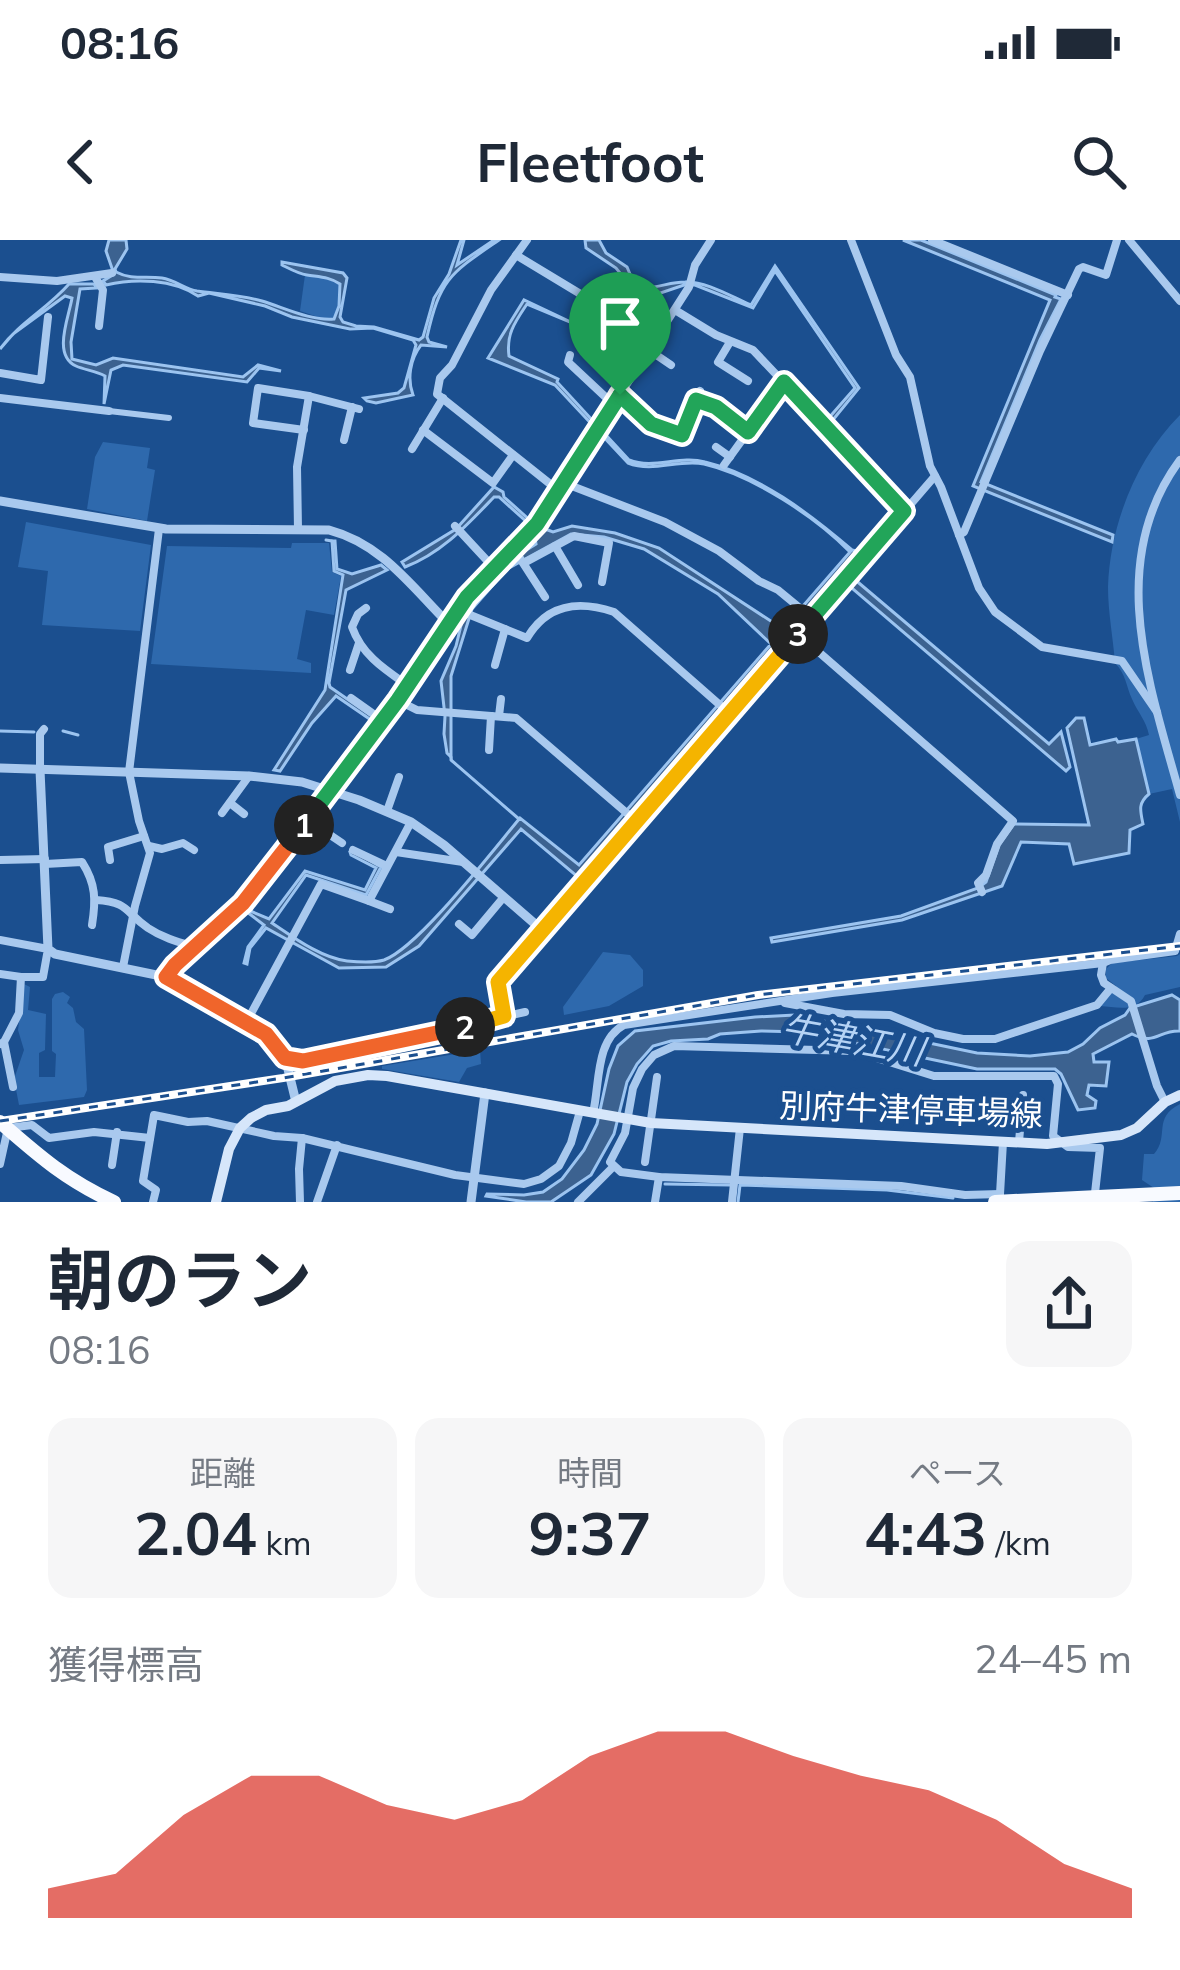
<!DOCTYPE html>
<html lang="ja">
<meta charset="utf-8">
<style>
body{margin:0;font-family:Mulish,"Noto Sans JP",sans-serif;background:#f6f6f7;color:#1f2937;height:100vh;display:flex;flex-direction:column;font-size:45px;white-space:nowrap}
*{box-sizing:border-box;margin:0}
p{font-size:39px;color:#747a83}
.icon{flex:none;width:66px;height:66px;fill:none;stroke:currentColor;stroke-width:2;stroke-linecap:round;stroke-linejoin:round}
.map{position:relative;height:962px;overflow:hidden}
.sheet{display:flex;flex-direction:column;background:#fff;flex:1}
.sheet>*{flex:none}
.pin{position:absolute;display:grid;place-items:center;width:102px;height:102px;color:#fff;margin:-123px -51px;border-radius:50% 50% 50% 0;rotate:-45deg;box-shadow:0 0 12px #0007}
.pin .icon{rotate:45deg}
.km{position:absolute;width:60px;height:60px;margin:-30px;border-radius:50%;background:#222;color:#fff;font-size:33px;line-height:60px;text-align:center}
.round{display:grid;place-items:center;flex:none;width:126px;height:126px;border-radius:24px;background:#f6f6f7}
.overview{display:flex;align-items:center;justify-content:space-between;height:204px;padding:0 48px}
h1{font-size:66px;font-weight:700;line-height:90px}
.figures{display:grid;grid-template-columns:repeat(3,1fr);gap:18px;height:204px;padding:12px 48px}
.figures div{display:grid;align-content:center;border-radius:24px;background:#f6f6f7;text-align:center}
.figures b{font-size:60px;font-weight:700}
.figures small{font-size:33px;font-weight:400}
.figures p{font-size:33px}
.chart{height:336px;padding:24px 48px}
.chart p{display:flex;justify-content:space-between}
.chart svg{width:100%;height:216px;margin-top:12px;fill:#d93025;opacity:.7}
.status{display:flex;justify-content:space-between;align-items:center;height:84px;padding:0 60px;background:#fff;direction:ltr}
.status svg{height:33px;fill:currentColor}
header{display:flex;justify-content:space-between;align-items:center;height:156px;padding:0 48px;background:#fff;font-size:54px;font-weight:700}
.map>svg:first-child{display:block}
</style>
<div class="status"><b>08:16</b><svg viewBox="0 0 49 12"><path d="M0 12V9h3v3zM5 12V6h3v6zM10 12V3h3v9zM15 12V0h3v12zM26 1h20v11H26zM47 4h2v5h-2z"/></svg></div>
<header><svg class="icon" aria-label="back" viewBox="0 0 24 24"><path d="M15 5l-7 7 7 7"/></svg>Fleetfoot<svg class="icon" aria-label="search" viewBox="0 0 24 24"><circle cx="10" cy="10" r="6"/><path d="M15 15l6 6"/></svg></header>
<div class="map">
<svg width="1180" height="962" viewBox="0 0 1180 962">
<rect width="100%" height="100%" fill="#1b4f8f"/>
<g fill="#2e69ad">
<path d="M311,34L336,40L340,44L339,66L334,79L327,80L300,71L305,35Z"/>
<path d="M1180,175V582L1172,549L1149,554L1136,499L1149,495C1146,480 1138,473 1132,459C1126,446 1126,434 1115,423C1113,398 1108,372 1108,347C1110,285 1136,219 1180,175Z"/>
<path d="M103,202L150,208L147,228L155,230L147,281L87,269L95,217Z"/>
<path d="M26,282L151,305L140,391L42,385L48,331L18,327Z"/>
<path d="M292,303H329L332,332L341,336L334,375L306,370L297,419L311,423V433L151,424L167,306L291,308Z"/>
<path d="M603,712L630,715L643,730V746L609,766L564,775L563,767Z"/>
<path d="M1180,714V747L1145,755C1136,773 1117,767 1100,766L1116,746L1106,738V729L1112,723L1177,716Z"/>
<path d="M24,744L30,747L28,770L46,774L45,810L39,813V837H55L56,814L52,811V759L55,754L63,752L70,757L67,763L73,768L76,782L84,789L87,850L84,857L19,865L14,839L24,810L18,790Z"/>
<path d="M480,810L481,824L467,828L459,842L382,829V826Z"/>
<path d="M1180,864V962H1153L1154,948L1142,940L1144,914H1154C1170,896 1152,878 1180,864Z"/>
</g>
<g fill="#3c6290" stroke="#9cc4f0" stroke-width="3">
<path d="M109,0H126L127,9L115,29L116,32C131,40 146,36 162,38C175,40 185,49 197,51C219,54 241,55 262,61C285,68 311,81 334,79L339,66L340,44C330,37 319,37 307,35C299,34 290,29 282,25V22L343,33L347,38L340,77L343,82L356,86L374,87L419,100L423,97L434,58L449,34L461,0H464L457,25L494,0H499C451,33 440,38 427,97L429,102L447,107L421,105C410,119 407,139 413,155L376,163L367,161L364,158L398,153L404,148L416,105L413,100L373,88L350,89L292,77L265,66L209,53L198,56C173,39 135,38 106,45L103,41L114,34L106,11Z"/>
<path d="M585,0H599L606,13L627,27L635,46C652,51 667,42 685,42C706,41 732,57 751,65L775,26L859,148L832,181L906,259L579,638L521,589L419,706L386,727L339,728L266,688L250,708L247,724L244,723L248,707L264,685L247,672L248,670L269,679L305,631L365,650L376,628L351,615L350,612L353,611L381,627L366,655L306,635L272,683C293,697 321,718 347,721C357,722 374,723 384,720C418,708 494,609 520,578L579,625L771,404L718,354L644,309L604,297L571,294L507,329L472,369L451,436V517L447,513L444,494L445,476L441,441L456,406L465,369L507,322L536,304L535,298L539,293L499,257H494C467,285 442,313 405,327L402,322L456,289L494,247L503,252L504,257L542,291L545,289L553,292L572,286L615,293L659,308L783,389L850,312C816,277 752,235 704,224C678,219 653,233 628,223L555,145L488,118L524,60L575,84L527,64C515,82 506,94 509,116L558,139L557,142L629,220C654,230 679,215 705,222C759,235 810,274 852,310L857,311L901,259L827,180L855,148L775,31L753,68L695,45H684L646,58L639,56L616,28L586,8Z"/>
<path d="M903,0H921L1056,55L1055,57L1061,59L1040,100L981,242L1113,295L1112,302L973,246L1050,60Z"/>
<path d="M69,44H94L97,48L80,49L71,102L72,119L96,125L113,118L243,137L258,125L281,131L259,128L247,142L123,125L111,130L104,164L105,136C96,131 85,130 76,126C52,115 69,77 72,58L65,56L13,94L0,109C19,83 47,69 69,44Z"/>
<path d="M332,301H335L337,329L352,334L381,325L387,330L346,350L329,443L330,447L376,479V483L355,512L372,484L371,480L336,456L312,483L280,531L274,530L325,450L343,335L334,331Z"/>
<path d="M853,338L1049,504L1061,492L1070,527L1066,531L847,344Z"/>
<path d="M1076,478H1084L1090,505L1116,499L1118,502L1136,499L1149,554C1138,563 1140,570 1143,584L1130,590L1129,613L1074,624L1069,604L1021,602L1002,646L902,680L772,702L771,698L901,676L978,648L986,642L999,605L1014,584L1089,585L1067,488Z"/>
<path d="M1172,755L1180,760V791C1158,790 1156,806 1132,794L1093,814L1094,822H1109L1106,846L1089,845L1087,855L1096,861L1095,868L1078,870L1061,834L1055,829H977L802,792L761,791L720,794L708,799L671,801L653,806L637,824L627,842L614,894L591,935L551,962H526L486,956L487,954L524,955L543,952L562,939L584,910L597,884L609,829L618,806L635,791L755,777L795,775L977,813L1030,816L1068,812L1083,804L1100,788L1125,775L1130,768Z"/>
</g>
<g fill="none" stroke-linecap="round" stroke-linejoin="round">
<g stroke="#9cc4f0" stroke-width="3">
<path d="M326,300L332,301"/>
<path d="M0,491L34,492"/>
<path d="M63,491L78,495"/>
<path d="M451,517V520L519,579"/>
<path d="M665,944L730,945"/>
<path d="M738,962L740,945L887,950L953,958"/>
</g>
<path stroke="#a9c9ee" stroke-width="6" d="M109,171L169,178"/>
<g stroke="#a9c9ee" stroke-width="8">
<path d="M527,0L491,50L452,125L440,138L437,154L559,251"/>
<path d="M851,0L896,115L910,137L930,226L941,247L979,348L995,372L1042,407L1122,421L1157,472"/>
<path d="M932,0L1068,55"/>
<path d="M1129,0L1180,61"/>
<path d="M516,15L602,67L628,79L649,110L671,125"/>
<path d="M0,37L57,41L112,33"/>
<path d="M95,37L103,50L99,86"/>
<path d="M675,70L716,95L753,110L905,271"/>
<path d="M730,102L718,122L748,141"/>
<path d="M602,112L630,139"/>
<path d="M570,115L568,122L614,165"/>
<path d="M0,133L41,140L48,77"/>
<path d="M620,155L651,184L682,195L700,151"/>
<path d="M0,158L109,171"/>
<path d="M696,160L716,167L748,192"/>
<path d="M304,190L253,183L258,148L309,156L359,169"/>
<path d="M423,190L493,243L513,215"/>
<path d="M344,200L352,167"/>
<path d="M716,207L730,217"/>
<path d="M412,209L443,158"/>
<path d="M1180,220C1104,322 1150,446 1180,555"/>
<path d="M724,225L784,142"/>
<path d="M564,243L665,282L719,311L759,341L778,350L812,378"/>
<path d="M455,286L493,327"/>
<path d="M298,289L297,227L309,156"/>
<path d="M959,295L964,292L1040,111L1079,29L1083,27L1106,35L1117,0"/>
<path d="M555,306L578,345"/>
<path d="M514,309L545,357"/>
<path d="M524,323L574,296L609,303L602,342"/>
<path d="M366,368L358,374L352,387C362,415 384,429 407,445"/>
<path d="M458,370L527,398C547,364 578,360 614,372L729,473"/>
<path d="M448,383L493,327L537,284L689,47L695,25L711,0"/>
<path d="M798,394L1013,581L997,604L986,635L978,643L982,652"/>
<path d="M495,425L505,389"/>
<path d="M350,430L359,403"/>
<path d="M351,458L382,480"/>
<path d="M397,460L417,470L516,478L636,581"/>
<path d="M499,476L501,459"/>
<path d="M489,510L491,476"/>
<path d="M40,530V494L44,489"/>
<path d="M230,563L244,574"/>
<path d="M387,571L399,537"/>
<path d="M222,573L249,536"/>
<path d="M308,580L342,603"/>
<path d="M149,606L162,609L183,603L194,610"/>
<path d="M353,610L387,626"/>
<path d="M396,612L463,622"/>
<path d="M0,620L45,619"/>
<path d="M110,620L108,607L144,596"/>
<path d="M45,624L82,622C96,644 96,660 92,685"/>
<path d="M96,660C129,662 124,671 148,688C163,698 178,702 195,707"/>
<path d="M369,661L390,669"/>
<path d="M459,684L472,695L503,658"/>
<path d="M0,700L48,709L43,737H21L19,773L4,802L0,804"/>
<path d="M123,727L135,666L150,613L139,581L129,532L159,289"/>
<path d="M0,734L21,737"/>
<path d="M785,763L844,774L890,775L934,793L963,799H995L1097,765L1111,748"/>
<path d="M504,776L498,742L935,236"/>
<path d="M246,783L321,644L369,661L411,582"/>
<path d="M4,802L13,847"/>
<path d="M285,817L311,821L525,772"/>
<path d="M1165,862L1157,846L1131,761L1104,743L1101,735L1103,723L1110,720L1175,711L1180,694"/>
<path d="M593,873C600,844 595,800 624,785L832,753L1103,723"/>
<path d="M1019,902L1023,855"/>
<path d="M645,922L657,837"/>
<path d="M0,924L8,888L32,885L49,898L94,892L150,898"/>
<path d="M112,925L117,892"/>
<path d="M1000,954L965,955L901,946L659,937L621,932L610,922L625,893L633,848L642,829L654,815L674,806L854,811L934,836H1054L1058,844L1053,896L1068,907L1100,908L1095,953"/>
<path d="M1000,954L1003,902"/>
<path d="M153,962L156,950L143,941L154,875L188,882L207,881L274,896L302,898L455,935L524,944L541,939L559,926L571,903L580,871"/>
<path d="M300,962L299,929L302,898"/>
<path d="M317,962L337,905"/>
<path d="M578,962L613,927"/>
<path d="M655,962L659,937"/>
<path d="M732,962L740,888"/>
</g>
<g stroke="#a9c9ee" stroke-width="9">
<path d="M0,261L166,289L329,290C382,304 411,346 448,383L397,460L275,623L243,663L175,725L166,737"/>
<path d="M0,528L249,536L302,542L359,560L411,582L444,605L542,690"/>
<path d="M40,530L48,709L55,714L166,737L265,794L285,817L296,862"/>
<path d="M471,962L485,853"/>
</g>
<path stroke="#d6e6fa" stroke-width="10" d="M216,962L229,909L240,888L251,878L266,870L288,866L335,841L368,835L387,836L651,883L1047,904L1121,895L1137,888L1165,862L1180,855"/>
<g stroke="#f8faff" stroke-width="14">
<path d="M0,882C39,916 66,940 114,962"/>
<path d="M995,962L1180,953"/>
</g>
<g stroke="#fff" stroke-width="8">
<path id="rail" d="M0,881L283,838L758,755L1180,706"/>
</g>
<use href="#rail" stroke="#1b4f8f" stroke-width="3" stroke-dasharray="9" stroke-linecap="butt"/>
</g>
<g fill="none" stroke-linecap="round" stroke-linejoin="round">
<g stroke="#fff" stroke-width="24">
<path id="split-1" d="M304,585L398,460L467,357L537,284L620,155"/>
</g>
<g stroke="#fff" stroke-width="24">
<path id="split-2" d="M304,585L243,663L175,725L166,737L266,794L285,818L303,821L465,787"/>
</g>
<g stroke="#fff" stroke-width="24">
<path id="split-3" d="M465,787L504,776L498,742L798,394"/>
</g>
<g stroke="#fff" stroke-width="24">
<path id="split-4" d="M620,155L651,184L682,195L696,160L716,167L748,192L784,142L904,271L798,394"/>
</g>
<use href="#split-1" stroke="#22a559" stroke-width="15"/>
<use href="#split-2" stroke="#f0652b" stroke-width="15"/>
<use href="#split-3" stroke="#f5b400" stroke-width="15"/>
<use href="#split-4" stroke="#22a559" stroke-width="15"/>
</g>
<g text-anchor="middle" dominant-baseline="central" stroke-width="10" stroke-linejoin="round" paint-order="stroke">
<g font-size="33" fill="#fff" stroke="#1b4f8f">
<text transform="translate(911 869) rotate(2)">別府牛津停車場線</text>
</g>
<g font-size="36" font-style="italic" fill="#b5d3f5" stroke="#1b4f8f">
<text transform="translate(853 799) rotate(10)">牛津江川</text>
</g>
</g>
</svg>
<div class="pin" style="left:620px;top:155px;background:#1e9e55"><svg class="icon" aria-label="arrive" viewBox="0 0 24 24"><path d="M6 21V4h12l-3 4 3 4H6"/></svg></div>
<b class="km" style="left:304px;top:585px">1</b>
<b class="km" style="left:465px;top:787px">2</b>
<b class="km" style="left:798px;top:394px">3</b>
</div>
<section class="sheet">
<div class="overview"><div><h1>朝のラン</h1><p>08:16</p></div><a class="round"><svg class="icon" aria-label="share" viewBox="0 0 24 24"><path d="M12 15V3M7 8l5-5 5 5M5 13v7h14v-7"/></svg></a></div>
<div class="figures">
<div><p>距離</p><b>2.04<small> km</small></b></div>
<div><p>時間</p><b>9:37</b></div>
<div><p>ペース</p><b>4:43<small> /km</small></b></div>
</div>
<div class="chart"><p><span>獲得標高</span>24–45 m</p>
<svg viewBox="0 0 160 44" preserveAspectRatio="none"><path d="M0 44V38L10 35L20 23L30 15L40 15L50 21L60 24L70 20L80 11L90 6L100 6L110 11L120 15L130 18L140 24L150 33L160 38V44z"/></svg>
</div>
</section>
